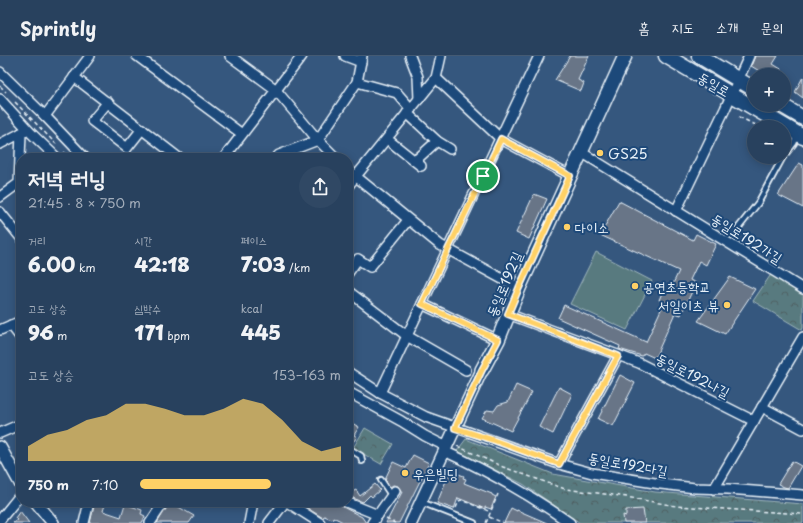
<!DOCTYPE html>
<html lang="ko">
<meta charset="utf-8">
<style>
body{margin:0;font-family:"Playpen Sans","Poor Story",sans-serif;background:#304864;color:#f1f3f6;height:100vh;display:flex;flex-direction:column;font-size:15px;white-space:nowrap}
*{box-sizing:border-box;margin:0}
p{font-size:13px;color:#a5afbc}
.icon{flex:none;width:22px;height:22px;fill:none;stroke:currentColor;stroke-width:2;stroke-linecap:round;stroke-linejoin:round}
.map{position:relative;flex:1;overflow:hidden}
.details{position:absolute;left:16px;top:97px;width:337px;height:354px;display:flex;flex-direction:column;background:#28415e;border-radius:16px;box-shadow:0 2px 10px #0003,0 0 0 1px #445a73}
.details>*{flex:none}
.tools{position:absolute;left:747px;top:12px;display:grid;gap:8px}
.tools a{display:grid;place-items:center;width:44px;height:44px;border-radius:50%;background:#28415e;box-shadow:0 2px 10px #0003,0 0 0 1px #445a73;font-size:20px}
.pin{position:absolute;display:grid;place-items:center;width:34px;height:34px;color:#fff;margin:-17px;border:2px solid #fff;border-radius:50%;box-shadow:0 1px 4px #0007}
.round{display:grid;place-items:center;flex:none;width:42px;height:42px;border-radius:21px;background:#304864}
.overview{display:flex;align-items:center;justify-content:space-between;height:68px;padding:0 12px}
h1{font-size:22px;font-weight:800;line-height:30px}
.figures{display:grid;grid-template-columns:repeat(3,1fr);gap:6px;height:68px;padding:4px 12px}
.figures div{display:grid;align-content:center}
.figures b{font-size:20px;font-weight:800}
.figures small{font-size:11px;font-weight:400}
.figures p{font-size:11px}
.chart{height:112px;padding:8px 12px}
.chart p{display:flex;justify-content:space-between}
.chart svg{width:100%;height:72px;margin-top:4px;fill:#ffd166;opacity:.7}
ul{padding:0 12px;list-style:none;font-size:13px}
li{display:grid;grid-template-columns:64px 48px 1fr;align-items:center;height:30px}
li i{height:10px;border-radius:5px;background:#ffd166}
header{display:flex;align-items:center;gap:24px;box-sizing:border-box;height:56px;padding:0 20px;background:#28415e;border-bottom:1px solid #445a73}
header strong{font-size:19px}
nav{display:flex;gap:22px;margin-inline-start:auto;font-size:14px}
.map>svg:first-child{display:block}
</style>
<header>
<strong>Sprintly</strong>
<nav><a>홈</a><a>지도</a><a>소개</a><a>문의</a></nav>
</header>
<div class="map">
<svg width="803" height="467" viewBox="0 0 803 467">
<defs>
<pattern id="forest-crowns" width="20" height="18" patternUnits="userSpaceOnUse"><rect width="20" height="18" fill="#587a7f"/><path d="M2 6a3 3 0 1 1 6 0M12 15a3 3 0 1 1 6 0" fill="none" stroke="#4f6164"/></pattern>
</defs>
<rect width="100%" height="100%" fill="#35577e"/>
<filter id="ink" filterUnits="userSpaceOnUse"><feTurbulence type="fractalNoise" baseFrequency=".025" numOctaves="2"/><feDisplacementMap in="SourceGraphic" scale="8" xChannelSelector="R" yChannelSelector="G"/><feConvolveMatrix kernelMatrix="1 2 1 2 8 2 1 2 1" color-interpolation-filters="sRGB"/></filter>
<g filter="url(#ink)">
<path fill="#587a7f" stroke="#a0b6bc" d="M596,196L652,225L627,274L570,248Z"/>
<g fill="url(#forest-crowns)" stroke="#a0b6bc">
<path d="M772,217L803,236V272L802,274L753,245Z"/>
<path d="M365,372L393,388L381,408L353,392Z"/>
<path d="M466,383L553,418L655,436L803,448V467H580L523,428L457,395Z"/>
</g>
<g fill="#687487" stroke="#e8f1f8">
<path d="M570,0H589L578,24L584,27L581,35L555,24Z"/>
<path d="M755,0H778L773,8L781,13L778,19H766L751,10Z"/>
<path d="M803,21V42L795,36Z"/>
<path d="M799,107L803,109V152L778,139Z"/>
<path d="M534,138L547,143L529,183L516,177Z"/>
<path d="M619,145L693,184L696,178L716,188L706,209L699,205L690,224L696,227L681,259L675,257L655,302L644,297L642,300L619,293L620,290L558,262L564,249L646,286L664,247L659,244L664,232L670,234L679,215L600,179Z"/>
<path d="M730,221L755,233L725,278L698,265Z"/>
<path d="M620,319L635,327L613,370L598,363Z"/>
<path d="M516,329L532,336L511,375L482,362L487,354L494,355L498,349L508,346Z"/>
<path d="M559,331L572,338L553,378L539,371Z"/>
<path d="M348,365L359,371L354,379L357,381L353,386L351,385L349,388Z"/>
<path d="M413,399L429,407L399,467H386L402,436L398,430L393,429L390,431L385,423L393,406L406,412Z"/>
<path d="M792,405L801,410L788,432L784,431L778,428Z"/>
<path d="M450,415L464,420L463,422L466,423L464,427L492,438V439L496,441L491,453L485,451V453L458,442L454,453L437,447Z"/>
<path d="M375,428L380,434L372,441L370,439L363,446L348,440V438L356,434L360,440Z"/>
<path d="M95,446H106L103,455L121,461L125,448L142,454L141,458L145,460L142,467H90Z"/>
<path d="M170,446L194,460L189,467H157Z"/>
<path d="M298,446H338L343,451L362,461L366,467H345L333,461L332,463L324,460L323,462Z"/>
<path d="M511,452L517,455V454L547,467H504Z"/>
<path d="M643,453L645,467H624L623,459L626,460V454Z"/>
<path d="M20,455L29,467H13L17,464L15,462Z"/>
</g>
<g fill="none" stroke-linecap="round" stroke-linejoin="round">
<g stroke="#e8f1f8" stroke-width="8">
<g id="service">
<path d="M784,100L794,87L797,80"/>
<path d="M739,171L758,147L783,101"/>
<path d="M348,392L361,400L362,405"/>
<path d="M381,424L391,439"/>
<path d="M421,446L474,467"/>
</g>
</g>
<g stroke="#e8f1f8" stroke-width="12">
<g id="minor">
<path d="M137,0L242,78"/>
<path d="M230,0L275,33L318,84L336,102"/>
<path d="M345,0L361,6"/>
<path d="M410,0L418,21L419,43"/>
<path d="M0,16L45,60L85,102"/>
<path d="M74,21L179,102"/>
<path d="M436,22L501,83L570,120"/>
<path d="M357,26L397,37L411,53"/>
<path d="M0,43L31,77L57,102"/>
<path d="M108,46L92,65L127,92L142,73"/>
<path d="M407,57L437,85L450,93"/>
<path d="M45,60L90,0"/>
<path d="M387,83L421,110"/>
<path d="M0,88L25,75"/>
<path d="M581,96L803,233"/>
<path d="M224,102L302,0"/>
<path d="M276,102L279,99L318,84L357,26L362,0"/>
<path d="M415,105L437,85"/>
<path d="M348,114L440,189L519,232"/>
<path d="M348,130L436,22L441,0"/>
<path d="M0,141L19,127L21,77"/>
<path d="M676,155L725,53L749,0"/>
<path d="M0,156L21,182"/>
<path d="M348,217L358,203L370,211L408,164"/>
<path d="M348,235L407,280L466,314"/>
<path d="M422,248L498,284"/>
<path d="M508,258L639,307L754,365"/>
<path d="M11,269L21,282"/>
<path d="M0,274L21,265"/>
<path d="M348,316L380,337L426,361L559,408L592,417L661,428L695,432L728,433L803,439"/>
<path d="M348,336L401,365L425,380L447,391"/>
<path d="M380,337L539,0"/>
<path d="M762,351L803,373"/>
<path d="M0,377L21,368"/>
<path d="M444,395C488,415 530,439 570,467"/>
<path d="M559,408L618,300"/>
<path d="M714,433L803,281"/>
<path d="M287,446L320,467"/>
<path d="M346,446L378,459"/>
<path d="M0,464L21,438"/>
<path d="M84,467L89,446"/>
<path d="M150,467L164,446"/>
<path d="M249,467L253,446"/>
<path d="M269,467L285,446"/>
<path d="M372,467L395,435"/>
</g>
</g>
<g stroke="#e8f1f8" stroke-width="14">
<g id="tertiary">
<path d="M0,391L21,429"/>
<path d="M36,446L53,467"/>
<path d="M411,467L482,314"/>
</g>
</g>
<g stroke="#e8f1f8" stroke-width="16">
<path id="secondary" d="M482,314L498,284L519,232L625,0"/>
</g>
<g stroke="#e8f1f8" stroke-width="17">
<g id="primary">
<path d="M666,0L803,81"/>
<path d="M699,0L754,33"/>
<path d="M781,49L803,62"/>
</g>
</g>
<g stroke="#e8f1f8" stroke-width="1.5" stroke-dasharray="4 3" stroke-linecap="butt">
<path d="M0,30L6,36"/>
<path d="M15,46L56,88"/>
<path d="M739,61L760,71"/>
<path d="M64,96L70,102"/>
<path d="M457,390L503,411L565,433L621,440L676,450L803,458"/>
<path d="M456,452L459,445L461,444L491,456"/>
<path d="M489,461L504,467"/>
<path d="M386,463L395,467"/>
<path d="M486,467L498,438"/>
</g>
<use href="#service" stroke="#1f4a7a" stroke-width="4.5"/>
<use href="#minor" stroke="#1f4a7a" stroke-width="9"/>
<use href="#tertiary" stroke="#1f4a7a" stroke-width="11"/>
<use href="#secondary" stroke="#1f4a7a" stroke-width="13"/>
<use href="#primary" stroke="#1f4a7a" stroke-width="14"/>
</g>
</g>
<g fill="none" stroke-linecap="round" stroke-linejoin="round" filter="url(#ink)">
<g stroke="#fff" stroke-width="8">
<path id="route" d="M501,83L570,120L519,232L508,258L618,300L559,408L493,384L455,372L482,314L498,284L422,248Z"/>
</g>
<use href="#route" stroke="#ffd166" stroke-width="5"/>
</g>
<g fill="#ffd166" stroke="#1f4a7a" stroke-width="1.5">
<circle cx="600" cy="97" r="4"/>
<circle cx="567" cy="171" r="4"/>
<circle cx="635" cy="230" r="4"/>
<circle cx="727" cy="249" r="4"/>
<circle cx="405" cy="417" r="4"/>
</g>
<g text-anchor="middle" dominant-baseline="central" stroke-width="4" stroke-linejoin="round" paint-order="stroke">
<g font-size="14" fill="#e8f1f8" stroke="#1f4a7a">
<text transform="translate(714 28) rotate(30)">동일로</text>
<text transform="translate(747 182) rotate(32)">동일로192가길</text>
<text transform="translate(504 228) rotate(-67)">동일로192길</text>
<text transform="translate(693 319) rotate(27)">동일로192나길</text>
<text transform="translate(628 408) rotate(10)">동일로192다길</text>
</g>
<g font-size="14" fill="#e8f1f8" stroke="#1f4a7a" text-anchor="start">
<text x="608" y="97">GS25</text>
<text x="575" y="171">다이소</text>
<text x="643" y="230">공연초등학교</text>
<text x="719" y="249" text-anchor="end">서일이츠 뷰</text>
<text x="413" y="417">우은빌딩</text>
</g>
</g>
</svg>
<div class="tools">
<a>+</a>
<a>−</a>
</div>
<div class="pin" style="left:483px;top:120px;background:#1e9e55"><svg class="icon" aria-label="arrive" viewBox="0 0 24 24"><path d="M6 21V4h12l-3 4 3 4H6"/></svg></div>
<section class="details">
<div class="overview"><div><h1>저녁 러닝</h1><p>21:45 · 8 × 750 m</p></div><a class="round"><svg class="icon" aria-label="share" viewBox="0 0 24 24"><path d="M12 15V3M7 8l5-5 5 5M5 13v7h14v-7"/></svg></a></div>
<div class="figures">
<div><p>거리</p><b>6.00<small> km</small></b></div>
<div><p>시간</p><b>42:18</b></div>
<div><p>페이스</p><b>7:03<small> /km</small></b></div>
</div>
<div class="figures">
<div><p>고도 상승</p><b>96<small> m</small></b></div>
<div><p>심박수</p><b>171<small> bpm</small></b></div>
<div><p>kcal</p><b>445</b></div>
</div>
<div class="chart"><p><span>고도 상승</span>153–163 m</p>
<svg viewBox="0 0 160 44" preserveAspectRatio="none"><path d="M0 44V35L10 28L20 25L30 19L40 16L50 9L60 9L70 12L80 16L90 16L100 12L110 6L120 9L130 19L140 32L150 38L160 35V44z"/></svg>
</div>
<ul>
<li><b>750 m</b>7:10<i style="width:65%"></i></li>
</ul>
</section>
</div>
